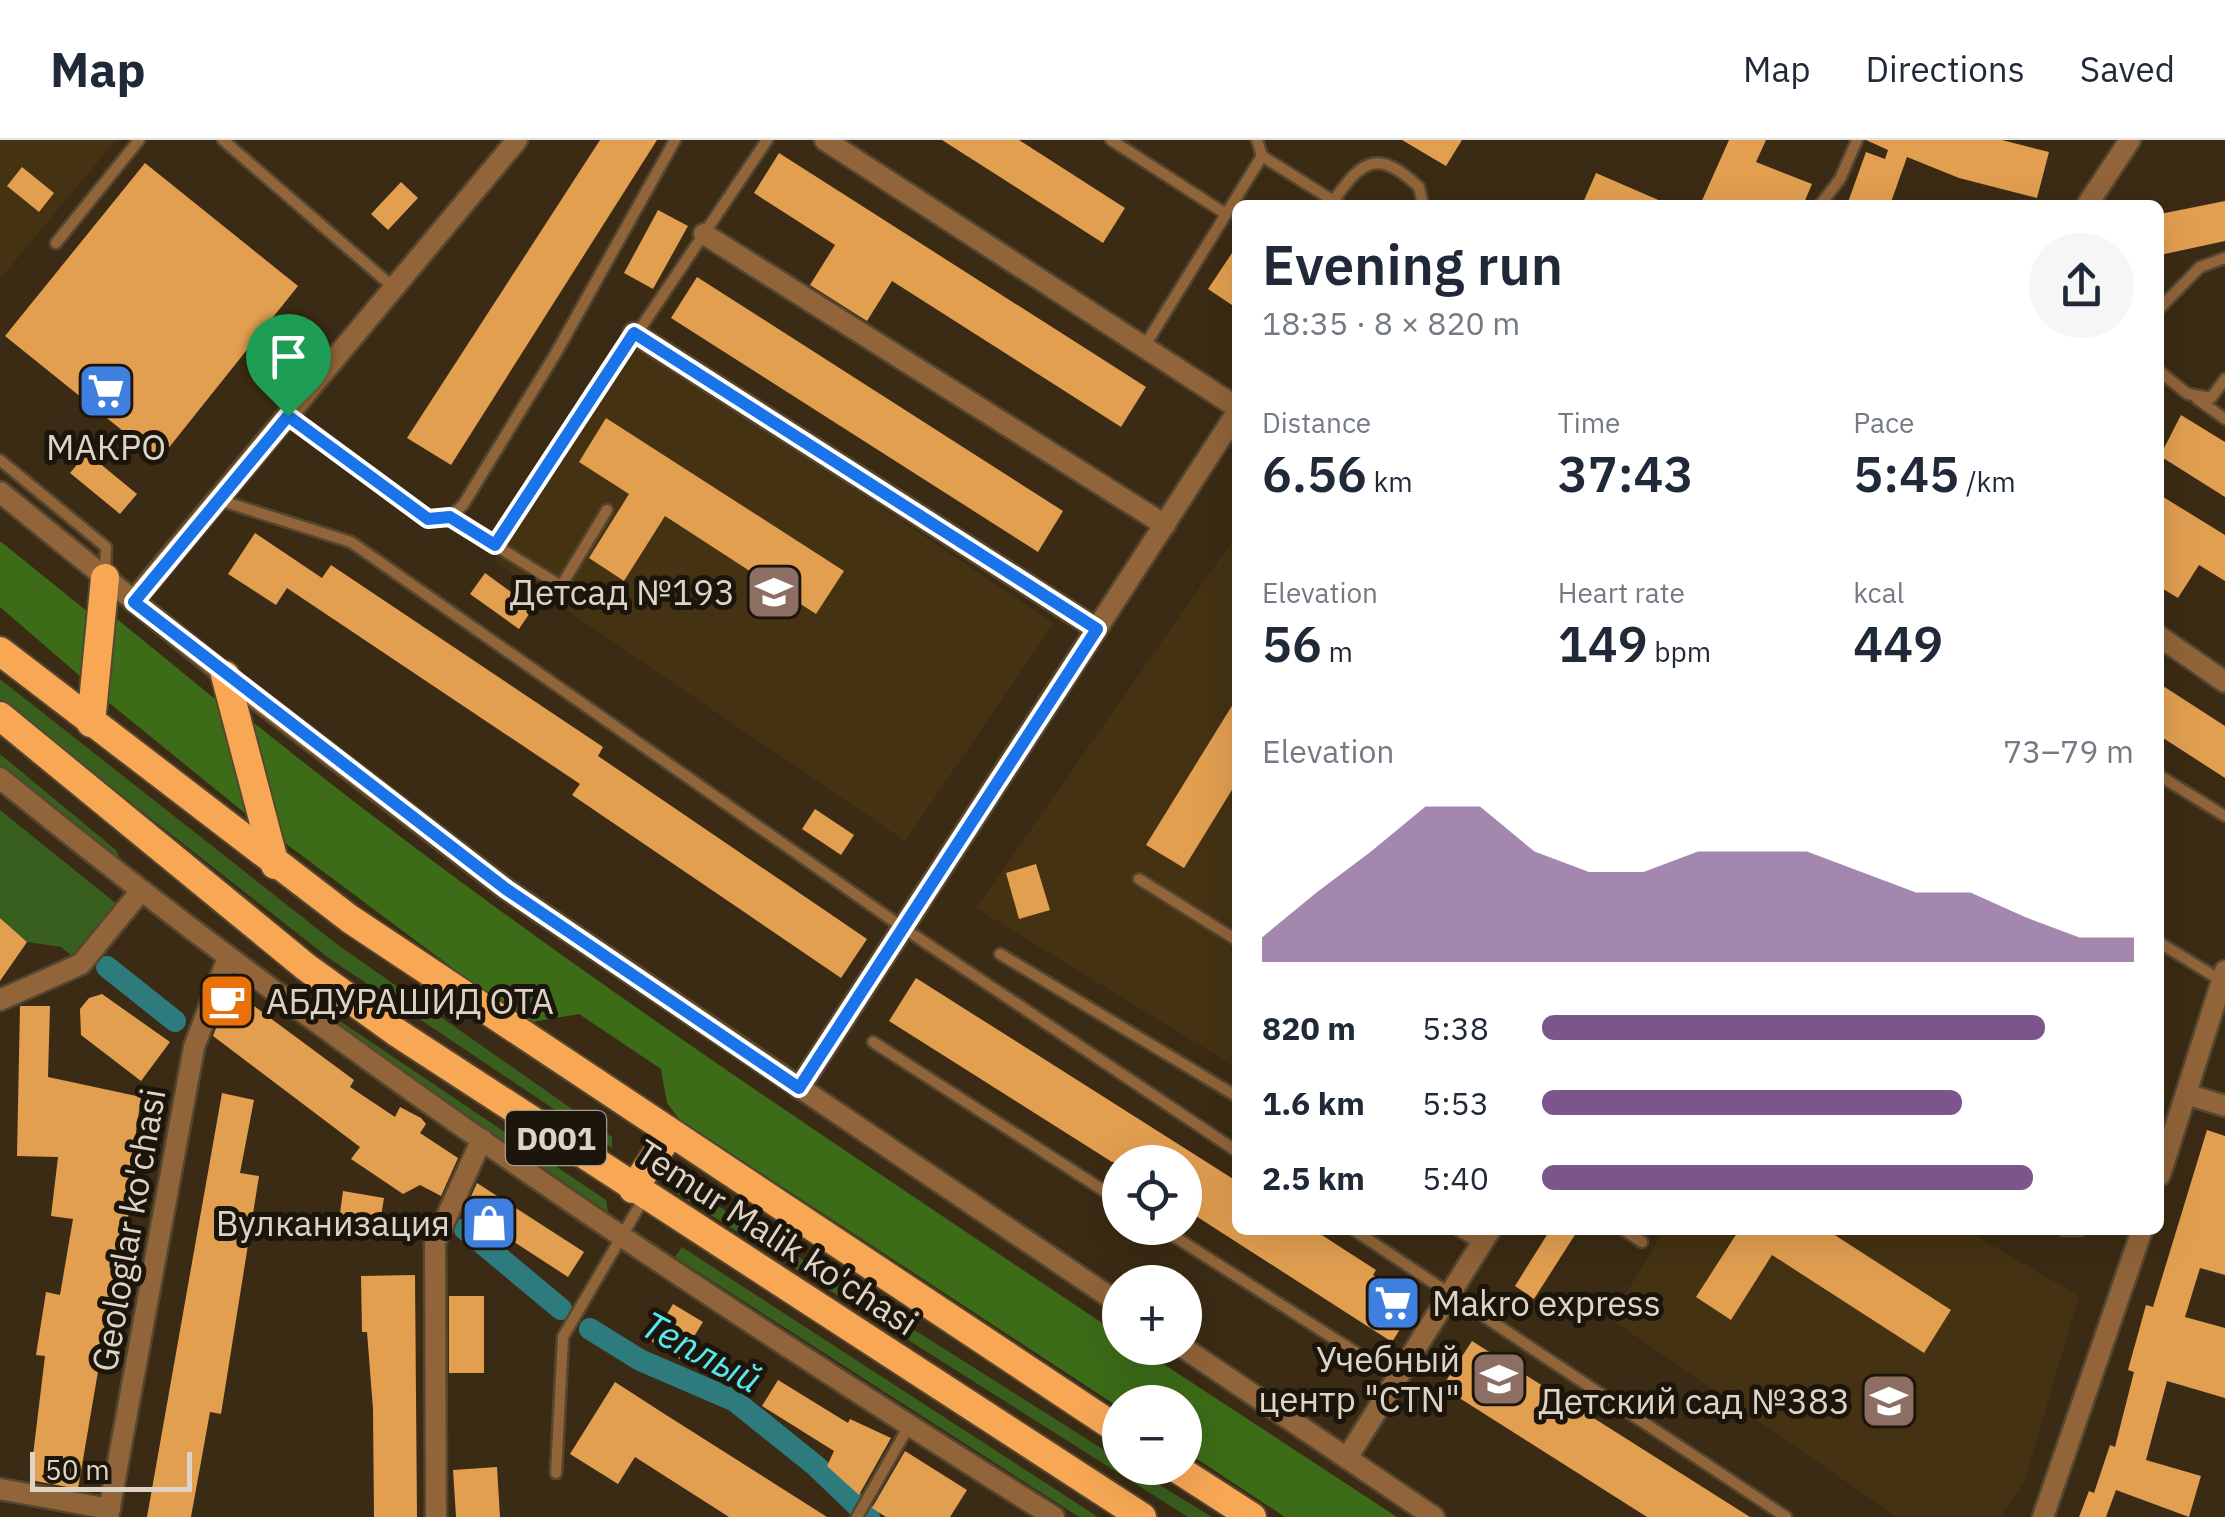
<!DOCTYPE html>
<meta charset="utf-8">
<style>
body{margin:0;font-family:"IBM Plex Sans",sans-serif;background:#f6f6f7;color:#1f2937;height:100vh;display:flex;flex-direction:column;font-size:38px;white-space:nowrap}
*{box-sizing:border-box;margin:0}
p{font-size:32px;color:#747a83}
.icon{flex:none;width:55px;height:55px;fill:none;stroke:currentColor;stroke-width:2;stroke-linecap:round;stroke-linejoin:round}
.map{position:relative;flex:1;overflow:hidden}
.panel{position:absolute;left:1232px;top:60px;width:932px;height:1035px;display:flex;flex-direction:column;background:#fff;border-radius:15px;box-shadow:0 10px 40px #0002}
.panel>*{flex:none}
.controls{position:absolute;left:1102px;top:1005px;display:grid;gap:20px}
.controls a{display:grid;place-items:center;width:100px;height:100px;border-radius:50%;background:#fff;box-shadow:0 10px 40px #0002;font-size:50px}
.scale{position:absolute;left:30px;bottom:25px;width:162px;box-sizing:border-box;padding-left:10px;border:5px solid #ddd4c6;border-top:0;font-size:28px;line-height:35px;white-space:nowrap;color:#ddd4c6;-webkit-text-stroke:8px #1c150b;paint-order:stroke}
.pin{position:absolute;display:grid;place-items:center;width:85px;height:85px;color:#fff;margin:-102px -42px;border-radius:50% 50% 50% 0;rotate:-45deg;box-shadow:0 0 10px #0007}
.pin .icon{rotate:45deg}
.round{display:grid;place-items:center;flex:none;width:105px;height:105px;border-radius:52px;background:#f6f6f7}
.overview{display:flex;align-items:center;justify-content:space-between;height:170px;padding:0 30px}
h1{font-size:55px;font-weight:600;line-height:75px}
.figures{display:grid;grid-template-columns:repeat(3,1fr);gap:15px;height:170px;padding:10px 30px}
.figures div{display:grid;align-content:center}
.figures b{font-size:50px;font-weight:600}
.figures small{font-size:28px;font-weight:400}
.figures p{font-size:28px}
.chart{height:280px;padding:20px 30px}
.chart p{display:flex;justify-content:space-between}
.chart svg{width:100%;height:180px;margin-top:10px;fill:#7d558d;opacity:.7}
ul{padding:0 30px;list-style:none;font-size:32px}
li{display:grid;grid-template-columns:160px 120px 1fr;align-items:center;height:75px}
li i{height:25px;border-radius:12px;background:#7d558d}
header{display:flex;align-items:center;gap:60px;box-sizing:border-box;height:140px;padding:0 50px;background:#fff;border-bottom:2px solid #e0e1e3}
header strong{font-size:48px}
nav{display:flex;gap:55px;margin-inline-start:auto;font-size:35px}
.map>svg:first-child{display:block}
</style>
<header>
<strong>Map</strong>
<nav><a>Map</a><a>Directions</a><a>Saved</a></nav>
</header>
<div class="map">
<svg width="2225" height="1377" viewBox="0 0 2225 1377">
<rect width="100%" height="100%" fill="#3b2b14"/>
<g fill="#453213">
<path d="M0,0H116L0,139Z"/>
<path d="M638,205L1054,483L905,701L494,421Z"/>
<path d="M1237,394V928L976,768Z"/>
<path d="M1664,1090H1966L2079,1156L2024,1343L2000,1377H1897L1611,1179Z"/>
</g>
<g fill="#385f1e">
<path d="M0,539L338,805L612,997V1008L330,819L0,560Z"/>
<path d="M0,614L116,710L127,734L0,629Z"/>
<path d="M0,670L118,765L73,817L61,807L27,802L0,778Z"/>
<path d="M261,828L606,1060L608,1072L258,832Z"/>
<path d="M674,1038L1120,1320V1328H1132L1212,1377H1188L671,1050Z"/>
<path d="M682,1107L1098,1377H1079L675,1117Z"/>
</g>
<g fill="#3c6c18">
<path d="M0,401L88,472L80,536L0,467Z"/>
<path d="M112,475L220,563L246,674L108,562Z"/>
<path d="M249,579C526,802 825,997 1120,1195V1208H1139L1397,1377H1285L1185,1311V1262H1120V1268L679,979L667,963L661,929L579,874L526,883L277,697Z"/>
</g>
<g fill="none" stroke-linecap="round" stroke-linejoin="round">
<g stroke="#2e7b7e" stroke-width="22">
<path d="M107,827L175,881"/>
<path d="M465,1089L561,1169"/>
<path d="M590,1189L640,1220L735,1261L816,1326L869,1377"/>
</g>
</g>
<g fill="#e29f50">
<path d="M600,0H657L451,325L407,298Z"/>
<path d="M942,0H1019L1125,68L1103,103Z"/>
<path d="M1402,0H1462L1446,26Z"/>
<path d="M1729,0H1766L1756,22L1812,44L1803,65H1700Z"/>
<path d="M1866,0H2002L2049,12L2037,58L1959,38L1907,17L1890,65H1847L1866,12L1885,19L1888,10Z"/>
<path d="M779,13L1146,247L1121,287L892,141L867,181L810,145L835,105L754,53Z"/>
<path d="M145,23L298,146L159,320L5,196Z"/>
<path d="M22,27L54,53L39,72L7,46Z"/>
<path d="M1596,33L1670,65H1582Z"/>
<path d="M401,42L418,58L388,90L371,74Z"/>
<path d="M2225,61V101L2160,115V74Z"/>
<path d="M658,70L688,86L653,149L624,133Z"/>
<path d="M1238,104V169L1208,149Z"/>
<path d="M697,137L1063,371L1038,412L671,178Z"/>
<path d="M2181,275L2225,302V357L2160,316Z"/>
<path d="M606,278L844,431L816,474L665,376L624,441L589,418L629,354L579,322Z"/>
<path d="M87,313L137,354L120,374L70,333Z"/>
<path d="M2160,355L2225,395V441L2199,425L2178,458L2160,447Z"/>
<path d="M255,393L322,438L331,425L603,607L598,616L867,799L841,838L572,655L580,644L287,448L276,465L228,434Z"/>
<path d="M485,433L533,468L519,489L470,454Z"/>
<path d="M2160,544L2225,586V638L2160,596Z"/>
<path d="M1238,556V640L1184,728L1146,705Z"/>
<path d="M815,669L854,695L841,715L802,689Z"/>
<path d="M1036,724L1050,770L1019,779L1006,733Z"/>
<path d="M0,778L27,802L0,841Z"/>
<path d="M916,838L1238,1042V1090H1314L1376,1130L1373,1135L1417,1162L1392,1202L1185,1069V1022H1112L889,881Z"/>
<path d="M231,849L354,940L350,947L395,977L400,967L421,978L426,984L420,993L458,1018L441,1056L420,1045L403,1054L351,1019L360,1007L213,896Z"/>
<path d="M102,854L170,902L141,941L81,895L80,869L89,858Z"/>
<path d="M20,866H50L48,937L141,957L128,1048L132,1049L127,1085L115,1156L111,1155L78,1349L30,1340L45,1216L36,1215L46,1152L60,1155L73,1079L51,1076L58,1017L17,1016Z"/>
<path d="M222,953L254,960L240,1033L259,1036L221,1274L210,1272L191,1377H147Z"/>
<path d="M2207,990L2225,996V1135L2200,1128L2185,1177L2225,1188V1258L2167,1241L2146,1320L2201,1336L2189,1377L2116,1350L2106,1377H2079L2089,1351L2094,1353L2110,1305L2115,1307L2134,1232L2128,1230L2146,1165L2153,1167Z"/>
<path d="M477,1043L584,1112L568,1137L465,1070Z"/>
<path d="M343,1051L384,1058L378,1095L338,1088Z"/>
<path d="M1550,1090H1578L1534,1159L1515,1146Z"/>
<path d="M1739,1090H1827L1951,1170L1924,1213L1772,1115L1731,1180L1696,1157Z"/>
<path d="M415,1135L417,1377H374L373,1269L367,1192H362L361,1136Z"/>
<rect x="449" y="1156" width="35" height="77"/>
<path d="M673,1164L703,1182L680,1219L651,1201Z"/>
<path d="M1472,1201L1750,1377H1647L1442,1247Z"/>
<path d="M778,1240L848,1283L850,1279L891,1298L859,1355L827,1326L834,1311L762,1266Z"/>
<path d="M615,1242L663,1273L827,1377H729L635,1317L618,1344L570,1314Z"/>
<path d="M905,1311L967,1350L950,1377H886L872,1368Z"/>
<path d="M497,1327L500,1377H456L453,1330Z"/>
</g>
<g fill="none" stroke-linecap="round" stroke-linejoin="round">
<g stroke="#554630" stroke-width="15">
<g id="service">
<path d="M223,0L393,147"/>
<path d="M1111,0L1226,74"/>
<path d="M1257,0L1262,16L1340,65"/>
<path d="M1334,60C1363,19 1378,9 1419,47L1423,65"/>
<path d="M1820,65L1840,39L1857,0"/>
<path d="M56,103L139,0"/>
<path d="M2160,168L2200,127L2225,118"/>
<path d="M1144,207L1262,16"/>
<path d="M2160,232L2188,254L2211,258L2225,239"/>
<path d="M2197,259L2225,279"/>
<path d="M288,276L428,379L450,377L463,365L556,213L675,0"/>
<path d="M0,320L106,407L105,437"/>
<path d="M219,360L351,402L902,787L1238,1012"/>
<path d="M450,377L495,405L767,0"/>
<path d="M495,405L561,446L607,370"/>
<path d="M2160,636L2225,676"/>
<path d="M1139,739L1238,801"/>
<path d="M2160,803L2222,841"/>
<path d="M1000,814L1238,957"/>
<path d="M873,902L1120,1061"/>
<path d="M1161,1088L1396,1238"/>
<path d="M1354,1090L1786,1377"/>
<path d="M1458,1090L1481,1104"/>
<path d="M1624,1090L1642,1102"/>
<path d="M2063,1090H2080"/>
<path d="M556,1333L563,1197L644,1058"/>
<path d="M857,1377L910,1284"/>
</g>
</g>
<g stroke="#554630" stroke-width="25">
<g id="minor">
<path d="M825,0L1238,268"/>
<path d="M2087,65L2130,0"/>
<path d="M704,94L1165,385"/>
<path d="M634,193L1097,489"/>
<path d="M2160,497L2225,542"/>
<path d="M0,860L81,824L140,752"/>
<path d="M799,948L1238,271"/>
<path d="M2186,954L2225,966"/>
<path d="M2160,1035L2225,831"/>
<path d="M1347,1318L1490,1090"/>
<path d="M0,1349L110,1369"/>
<path d="M108,1377L194,907L227,820"/>
<path d="M436,1377L435,1102L482,999"/>
<path d="M2043,1377L2142,1090"/>
</g>
</g>
<g stroke="#554630" stroke-width="25">
<g id="tertiary">
<path d="M0,352L225,535L506,749L1120,1164"/>
<path d="M133,461L517,0"/>
<path d="M0,638C332,909 691,1149 1054,1377"/>
<path d="M1184,1208L1434,1377"/>
</g>
</g>
<g stroke="#554630" stroke-width="32">
<g id="trunk">
<path d="M0,511L350,779L1120,1291"/>
<path d="M225,535L275,725"/>
<path d="M0,576L306,827L396,892L1142,1377"/>
<path d="M91,583L105,438"/>
<path d="M633,1049L669,995"/>
<path d="M1176,1328L1252,1377"/>
</g>
</g>
<use href="#service" stroke="#916439" stroke-width="10"/>
<use href="#minor" stroke="#916439" stroke-width="20"/>
<use href="#tertiary" stroke="#916439" stroke-width="20"/>
<use href="#trunk" stroke="#f8a855" stroke-width="28"/>
</g>
<g fill="none" stroke-linecap="round" stroke-linejoin="round">
<g stroke="#fff" stroke-width="20">
<path id="route" d="M634,193L1097,489L799,948L506,749L134,462L288,276L428,379L450,377L495,405Z"/>
</g>
<use href="#route" stroke="#1a73e8" stroke-width="12"/>
</g>
<defs>
<g id="supermarket-square" transform="scale(2.875)"><rect x="-9" y="-9" width="18" height="18" rx="4" fill="#3f7fe0" stroke="#1c150b"/><path d="M-6-5.5h2.5l.6 2H6L4.5 2H-2.5L-4.4-4H-6ZM-1.5 3.2a1.3 1.3 0 1 0 .1 0ZM3 3.2a1.3 1.3 0 1 0 .1 0Z" fill="#fff"/></g>
<g id="school-square" transform="scale(2.875)"><rect x="-9" y="-9" width="18" height="18" rx="4" fill="#8d6e63" stroke="#1c150b"/><path d="M0-5L7-2L0 1L-7-2ZM-4 1L0 2.5L4 1V4Q0 6-4 4Z" fill="#fff"/></g>
<g id="cafe-square" transform="scale(2.875)"><rect x="-9" y="-9" width="18" height="18" rx="4" fill="#e8710a" stroke="#1c150b"/><path d="M-5.5-4.5H6V0H3Q3 3.5 0 3.5H-2.5Q-5.5 3.5-5.5 0ZM3-3.2v2h1.7v-2ZM-6 4.5H4V6H-6Z" fill="#fff"/></g>
<g id="shop-square" transform="scale(2.875)"><rect x="-9" y="-9" width="18" height="18" rx="4" fill="#3f7fe0" stroke="#1c150b"/><path d="M-5-2.5h2.3a2.7 3.5 0 0 1 5.4 0H5L5.5 6h-11ZM-1.5-2.5h3a1.5 2.3 0 0 0-3 0Z" fill="#fff"/></g>
</defs>
<g fill-rule="evenodd">
<use href="#supermarket-square" x="106" y="251"/>
<use href="#school-square" x="774" y="452"/>
<use href="#cafe-square" x="227" y="861"/>
<use href="#shop-square" x="489" y="1083"/>
<use href="#supermarket-square" x="1393" y="1163"/>
<use href="#school-square" x="1499" y="1239"/>
<use href="#school-square" x="1889" y="1261"/>
</g>
<g text-anchor="middle" dominant-baseline="central" stroke-width="10" stroke-linejoin="round" paint-order="stroke">
<rect fill="#1c150b" stroke="#a39b8e" stroke-width="2.5" x="506" y="971" width="100" height="54" rx="8"/>
<g font-size="32" font-weight="bold" fill="#ddd4c6">
<text x="556" y="998">D001</text>
</g>
<g font-size="35" fill="#ddd4c6" stroke="#1c150b" text-anchor="end">
<text x="106" y="307" text-anchor="middle">МАКРО</text>
<text x="735" y="452">Детсад №193</text>
<text x="266" y="861" text-anchor="start">АБДУРАШИД ОТА</text>
<text x="450" y="1083">Вулканизация</text>
<text x="1432" y="1163" text-anchor="start">Makro express</text>
<text x="1460" y="1219">Учебный<tspan x="1460" dy="40">центр "CTN"</tspan></text>
<text x="1850" y="1261">Детский сад №383</text>
</g>
<g font-size="35" fill="#ddd4c6" stroke="#1c150b">
<text transform="translate(128 1090) rotate(-80)">Geologlar ko'chasi</text>
<text transform="translate(777 1097) rotate(33)">Temur Malik ko'chasi</text>
</g>
<g font-size="38" font-style="italic" fill="#56e9ee" stroke="#1c150b">
<text transform="translate(702 1211) rotate(28)">Теплый</text>
</g>
</g>
</svg>
<div class="controls">
<a><svg class="icon" aria-label="locate" viewBox="0 0 24 24"><circle cx="12" cy="12" r="6"/><path d="M12 2v4M12 18v4M2 12h4M18 12h4"/></svg></a>
<a>+</a>
<a>−</a>
</div>
<div class="scale">50 m</div>
<div class="pin" style="left:288px;top:276px;background:#1e9e55"><svg class="icon" aria-label="arrive" viewBox="0 0 24 24"><path d="M6 21V4h12l-3 4 3 4H6"/></svg></div>
<section class="panel">
<div class="overview"><div><h1>Evening run</h1><p>18:35 · 8 × 820 m</p></div><a class="round"><svg class="icon" aria-label="share" viewBox="0 0 24 24"><path d="M12 15V3M7 8l5-5 5 5M5 13v7h14v-7"/></svg></a></div>
<div class="figures">
<div><p>Distance</p><b>6.56<small> km</small></b></div>
<div><p>Time</p><b>37:43</b></div>
<div><p>Pace</p><b>5:45<small> /km</small></b></div>
</div>
<div class="figures">
<div><p>Elevation</p><b>56<small> m</small></b></div>
<div><p>Heart rate</p><b>149<small> bpm</small></b></div>
<div><p>kcal</p><b>449</b></div>
</div>
<div class="chart"><p><span>Elevation</span>73–79 m</p>
<svg viewBox="0 0 160 44" preserveAspectRatio="none"><path d="M0 44V38L10 27L20 17L30 6L40 6L50 17L60 22L70 22L80 17L90 17L100 17L110 22L120 27L130 27L140 33L150 38L160 38V44z"/></svg>
</div>
<ul>
<li><b>820 m</b>5:38<i style="width:85%"></i></li>
<li><b>1.6 km</b>5:53<i style="width:71%"></i></li>
<li><b>2.5 km</b>5:40<i style="width:83%"></i></li>
</ul>
</section>
</div>
